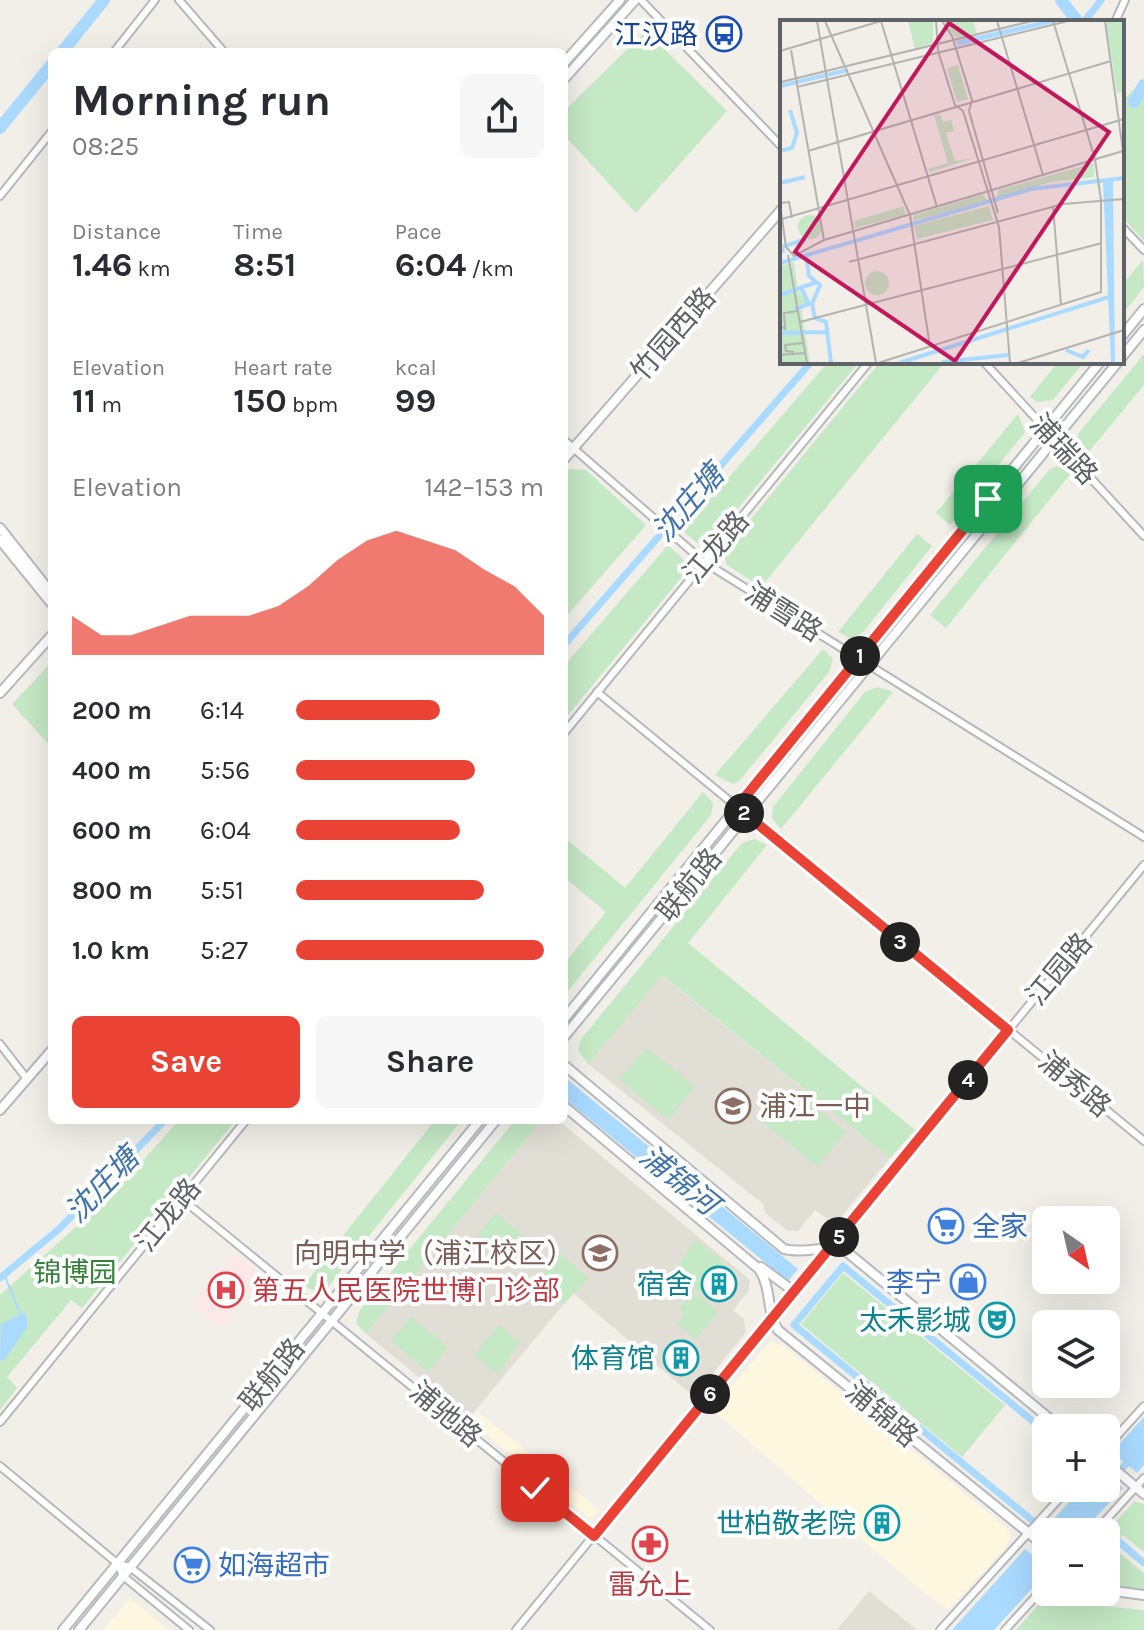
<!DOCTYPE html>
<meta charset="utf-8">
<style>
body{margin:0;font-family:Karla,"Noto Sans SC",sans-serif;background:#f7f7f7;color:#2b2b33;height:100vh;display:flex;flex-direction:column;font-size:30px;white-space:nowrap}
*{box-sizing:border-box;margin:0}
p{font-size:26px;color:#7c7c81}
.icon{flex:none;width:44px;height:44px;fill:none;stroke:currentColor;stroke-width:2;stroke-linecap:round;stroke-linejoin:round}
.map{position:relative;flex:1;overflow:hidden}
.panel{position:absolute;left:48px;top:48px;width:520px;height:1076px;display:flex;flex-direction:column;background:#fff;border-radius:12px;box-shadow:0 8px 32px #0002}
.panel>*{flex:none}
.needle{width:52px;rotate:146deg}
.controls{position:absolute;left:1032px;top:1206px;display:grid;gap:16px}
.controls a{display:grid;place-items:center;width:88px;height:88px;border-radius:12px;background:#fff;box-shadow:0 8px 32px #0002;font-size:40px}
.pin{position:absolute;display:grid;place-items:center;width:68px;height:68px;color:#fff;margin:-34px;border-radius:16px;box-shadow:0 4px 12px #0006}
.km{position:absolute;width:40px;height:40px;margin:-20px;border-radius:50%;background:#222;color:#fff;font-size:22px;line-height:40px;text-align:center}
.round{display:grid;place-items:center;flex:none;width:84px;height:84px;border-radius:12px;background:#f7f7f7}
.head{display:flex;align-items:center;justify-content:space-between;height:136px;padding:0 24px}
h1{font-size:44px;font-weight:700;line-height:60px}
.stats{display:grid;grid-template-columns:repeat(3,1fr);gap:12px;height:136px;padding:8px 24px}
.stats div{display:grid;align-content:center}
.stats b{font-size:34px;font-weight:700}
.stats small{font-size:22px;font-weight:400}
.stats p{font-size:22px}
.chart{height:224px;padding:16px 24px}
.chart p{display:flex;justify-content:space-between}
.chart svg{width:100%;height:144px;margin-top:8px;fill:#ea4335;opacity:.7}
.button{display:flex;gap:16px;margin-top:auto;padding:16px 24px}
.button a{flex:1;height:92px;border-radius:12px;background:#ea4335;color:#fff;font-size:32px;font-weight:700;line-height:92px;text-align:center}
.button a+a{background:#f7f7f7;color:#2b2b33}
ul{padding:0 24px;list-style:none;font-size:26px}
li{display:grid;grid-template-columns:128px 96px 1fr;align-items:center;height:60px}
li i{height:20px;border-radius:10px;background:#ea4335}
.map>svg:first-child{display:block}
</style>
<div class="map">
<svg width="1144" height="1630" viewBox="0 0 1144 1630">
<rect width="100%" height="100%" fill="#f1efe8"/>
<g fill="#fef7e0">
<path d="M770,1342L784,1346L1009,1530L1011,1536L1006,1547L949,1609L925,1594L711,1409Z"/>
<path d="M478,1412L512,1439L600,1511L592,1518L585,1516L470,1421Z"/>
<path d="M130,1598L168,1630H103Z"/>
</g>
<g fill="#e1ded6">
<path d="M661,975L890,1158L839,1219L826,1218L815,1210L798,1231H788L765,1213L763,1204L588,1064Z"/>
<path d="M542,1120H558L750,1280L749,1290L733,1310L744,1319L746,1332L694,1397L573,1293L469,1418L366,1334Z"/>
<path d="M869,1591L917,1630H837Z"/>
</g>
<path fill="#fce8e6" d="M234,1253L261,1274L220,1327L191,1305Z"/>
<g fill="#c5e8c5">
<path d="M646,31L727,111L636,213L564,135V111Z"/>
<path d="M1137,86L1144,93V241L1122,217V102Z"/>
<path d="M1143,260L1144,287L1122,315V285Z"/>
<path d="M1144,354V385L1086,455L1078,445V434Z"/>
<path d="M828,362H859L711,541L697,543L683,531Z"/>
<path d="M880,362H945L761,587L727,565L723,553Z"/>
<path d="M1058,362H1084L1053,400L1037,402L1030,397Z"/>
<path d="M1018,414L1025,432L950,525L936,513Z"/>
<path d="M1057,466H1065L1072,472L946,628L930,615L1049,470Z"/>
<path d="M569,469L586,470L646,525L564,619V475Z"/>
<path d="M917,534L932,546L863,632L852,639L838,632Z"/>
<path d="M668,545L684,560V574L564,720V666Z"/>
<path d="M823,649L833,659L829,672L739,781L733,784L715,775Z"/>
<path d="M52,662V748L12,704Z"/>
<path d="M878,687L893,692L781,829L772,818L773,807L865,692Z"/>
<path d="M703,792L713,803L711,815L564,996V964L606,912L564,877V837L625,888Z"/>
<path d="M755,839L767,845L688,943L915,1130L890,1158L662,975L588,1064L578,1050L581,1039L742,843Z"/>
<path d="M647,1048L695,1087L668,1120L619,1079Z"/>
<path d="M791,1087L846,1132L817,1166L761,1121Z"/>
<path d="M179,1120H236L82,1308L71,1300L7,1377L17,1388L0,1410V1295L117,1190Z"/>
<path d="M435,1120H462L327,1288L317,1293L304,1285Z"/>
<path d="M515,1120H542L366,1334L356,1323L360,1310Z"/>
<path d="M496,1213L535,1246L517,1268L478,1234Z"/>
<path d="M695,1239L724,1263L700,1293L674,1273Z"/>
<path d="M560,1254L588,1278L564,1304L536,1281Z"/>
<path d="M843,1273L1005,1405L962,1457L801,1324Z"/>
<path d="M692,1291L718,1312L696,1339L677,1324L685,1313L679,1308Z"/>
<path d="M411,1317L448,1347L428,1372L391,1341Z"/>
<path d="M499,1325L520,1343L497,1374L474,1355Z"/>
<path d="M1135,1501L1144,1504V1552L1123,1535L1112,1547L1144,1573V1589L1106,1585V1532Z"/>
<path d="M1050,1592H1074L1104,1606L1144,1610V1630H1016Z"/>
</g>
<g fill="#aadaff">
<path d="M568,1080L798,1269L788,1281L564,1098Z"/>
<path d="M25,1312L28,1326L6,1358L0,1361L1,1324Z"/>
<path d="M1144,1417V1465L1137,1473L1112,1452Z"/>
<path d="M1106,1474L1123,1488L1082,1532H1046V1538L1041,1533L1082,1488H1106Z"/>
<path d="M1025,1549L1046,1566V1573L994,1630H952Z"/>
</g>
<g fill="none" stroke-linecap="round" stroke-linejoin="round">
<path stroke="#aadaff" stroke-width="2" d="M4,1274L20,1313"/>
<g stroke="#aadaff" stroke-width="7">
<path d="M1084,22L1101,0"/>
<path d="M564,645L811,362"/>
<path d="M0,1278L59,1229L165,1120"/>
<path d="M1112,1479L1144,1444"/>
<path d="M1044,1530L794,1325L843,1266L1046,1432"/>
<path d="M1118,1541L1144,1563"/>
<path d="M1031,1566L1046,1550"/>
</g>
<g stroke="#aadaff" stroke-width="12">
<path d="M1061,0L1078,22"/>
<path d="M62,52L104,0"/>
<path d="M1134,102L1144,85"/>
<path d="M0,128L52,64"/>
</g>
<g stroke="#b5b8bc" stroke-width="10">
<g id="street">
<path d="M179,0L224,52"/>
<path d="M641,0L782,147"/>
<path d="M1115,22L1125,0"/>
<path d="M114,52L155,0"/>
<path d="M0,196L52,131"/>
<path d="M1122,227L1144,250"/>
<path d="M984,362L1144,536"/>
<path d="M564,440L704,562L1144,837"/>
<path d="M597,692L1144,1141"/>
<path d="M564,733L869,362"/>
<path d="M0,1044L27,1079"/>
<path d="M182,1199L710,1630"/>
<path d="M0,1422L246,1120"/>
<path d="M1106,1448L1144,1406"/>
<path d="M0,1466L118,1564L130,1567L210,1630"/>
<path d="M1095,1532L1144,1478"/>
<path d="M118,1564L123,1576L189,1630"/>
<path d="M516,1630L1144,865"/>
<path d="M940,1630L1069,1488"/>
<path d="M1005,1630L1046,1585"/>
</g>
</g>
<g stroke="#b6babf" stroke-width="12">
<g id="secondary">
<path d="M564,63L620,0"/>
<path d="M564,79L635,0"/>
<path d="M1122,336L1144,309"/>
<path d="M1122,357L1144,330"/>
<path d="M564,459L782,209"/>
<path d="M0,528L52,594"/>
<path d="M0,540L52,604"/>
<path d="M0,693L52,635"/>
<path d="M564,1019L1100,362"/>
<path d="M564,1037L1118,362"/>
<path d="M564,1065L784,1249C806,1255 826,1243 847,1252L1061,1428"/>
<path d="M564,1106L759,1269C772,1288 766,1311 778,1330L1046,1547"/>
<path d="M0,1110L52,1050"/>
<path d="M761,1267L792,1290L796,1289"/>
<path d="M1106,1462L1144,1494"/>
<path d="M1106,1590L1144,1595"/>
<path d="M63,1630L480,1120"/>
<path d="M79,1630L496,1120"/>
</g>
</g>
<use href="#street" stroke="#fff" stroke-width="6"/>
<use href="#secondary" stroke="#fff" stroke-width="8"/>
</g>
<g fill="none" stroke-linecap="round" stroke-linejoin="round">
<g stroke="#fff" stroke-width="16">
<path id="route" d="M535,1488L594,1536L1008,1030L737,807L988,499"/>
</g>
<use href="#route" stroke="#ea4335" stroke-width="10"/>
</g>
<defs>
<g id="bus-ring" transform="scale(1.8)"><circle r="9.5" fill="#fff" stroke="#1a4fb4" stroke-width="1.5"/><path d="M-5-6H5V4H4V6H2V4H-2V6H-4V4H-5ZM-3.5-4V0h7V-4ZM-3.5 1.2v1.5H-2V1.2ZM2 1.2v1.5H3.5V1.2Z" fill="#1a4fb4"/></g>
<g id="school-ring" transform="scale(1.8)"><circle r="9.5" fill="#fff" stroke="#8d6e63" stroke-width="1.5"/><path d="M0-5L7-2L0 1L-7-2ZM-4 1L0 2.5L4 1V4Q0 6-4 4Z" fill="#8d6e63"/></g>
<g id="supermarket-ring" transform="scale(1.8)"><circle r="9.5" fill="#fff" stroke="#3f7fe0" stroke-width="1.5"/><path d="M-6-5.5h2.5l.6 2H6L4.5 2H-2.5L-4.4-4H-6ZM-1.5 3.2a1.3 1.3 0 1 0 .1 0ZM3 3.2a1.3 1.3 0 1 0 .1 0Z" fill="#3f7fe0"/></g>
<g id="shop-ring" transform="scale(1.8)"><circle r="9.5" fill="#fff" stroke="#3f7fe0" stroke-width="1.5"/><path d="M-5-2.5h2.3a2.7 3.5 0 0 1 5.4 0H5L5.5 6h-11ZM-1.5-2.5h3a1.5 2.3 0 0 0-3 0Z" fill="#3f7fe0"/></g>
<g id="building-ring" transform="scale(1.8)"><circle r="9.5" fill="#fff" stroke="#0f9aa8" stroke-width="1.5"/><path d="M-4-6H4V6H1V3H-1V6H-4ZM-2.5-4.3h1.7v1.8h-1.7ZM.8-4.3h1.7v1.8H.8ZM-2.5-1h1.7V.8h-1.7ZM.8-1h1.7V.8H.8Z" fill="#0f9aa8"/></g>
<g id="hospital-ring" transform="scale(1.8)"><circle r="9.5" fill="#fff" stroke="#e0444e" stroke-width="1.5"/><path d="M-5-5h3v3.5h4V-5h3V5h-3V1.5h-4V5h-3Z" fill="#e0444e"/></g>
<g id="theatre-ring" transform="scale(1.8)"><circle r="9.5" fill="#fff" stroke="#0f9aa8" stroke-width="1.5"/><path d="M-5-5.5Q0-4 5-5.5V0Q5 5 0 6Q-5 5-5 0ZM-3.3-2.5H-1v1.5H-3.3ZM1-2.5H3.3v1.5H1ZM-2.8 1Q0 5.5 2.8 1Z" fill="#0f9aa8"/></g>
<g id="pharmacy-ring" transform="scale(1.8)"><circle r="9.5" fill="#fff" stroke="#e0444e" stroke-width="1.5"/><path d="M-2-6h4v4h4v4h-4v4h-4v-4h-4v-4h4Z" fill="#e0444e"/></g>
</defs>
<g fill-rule="evenodd">
<use href="#bus-ring" x="724" y="34"/>
<use href="#school-ring" x="733" y="1106"/>
<use href="#supermarket-ring" x="946" y="1226"/>
<use href="#school-ring" x="600" y="1253"/>
<use href="#shop-ring" x="968" y="1282"/>
<use href="#building-ring" x="719" y="1284"/>
<use href="#hospital-ring" x="226" y="1290"/>
<use href="#theatre-ring" x="997" y="1320"/>
<use href="#building-ring" x="681" y="1358"/>
<use href="#building-ring" x="882" y="1523"/>
<use href="#pharmacy-ring" x="650" y="1544"/>
<use href="#supermarket-ring" x="192" y="1565"/>
</g>
<g text-anchor="middle" dominant-baseline="central" stroke-width="8" stroke-linejoin="round" paint-order="stroke">
<g font-size="28" fill="#164399" stroke="#fff" text-anchor="end">
<text x="698" y="34">江汉路</text>
</g>
<g font-size="28" fill="#5f6368" stroke="#fff">
<text transform="translate(673 334) rotate(-49)">竹园西路</text>
<text transform="translate(1064 449) rotate(47)">浦瑞路</text>
<text transform="translate(716 547) rotate(-50)">江龙路</text>
<text transform="translate(784 612) rotate(32)">浦雪路</text>
<text transform="translate(689 885) rotate(-51)">联航路</text>
<text transform="translate(1059 969) rotate(-50)">江园路</text>
<text transform="translate(1075 1084) rotate(40)">浦秀路</text>
<text transform="translate(168 1215) rotate(-51)">江龙路</text>
<text transform="translate(272 1375) rotate(-51)">联航路</text>
<text transform="translate(446 1414) rotate(40)">浦驰路</text>
<text transform="translate(882 1414) rotate(40)">浦锦路</text>
</g>
<g font-size="28" fill="#785e54" stroke="#fff" text-anchor="start">
<text x="759" y="1106">浦江一中</text>
<text x="574" y="1253" text-anchor="end">向明中学（浦江校区）</text>
</g>
<g font-size="28" fill="#366cbe" stroke="#fff" text-anchor="start">
<text x="972" y="1226">全家</text>
<text x="942" y="1282" text-anchor="end">李宁</text>
<text x="218" y="1565">如海超市</text>
</g>
<g font-size="28" fill="#348238" stroke="#fff">
<text x="75" y="1272">锦博园</text>
</g>
<g font-size="28" fill="#0d838f" stroke="#fff" text-anchor="end">
<text x="693" y="1284">宿舍</text>
<text x="971" y="1320">太禾影城</text>
<text x="655" y="1358">体育馆</text>
<text x="856" y="1523">世柏敬老院</text>
</g>
<g font-size="28" fill="#be3a42" stroke="#fff" text-anchor="start">
<text x="252" y="1290">第五人民医院世博门诊部</text>
<text x="650" y="1584" text-anchor="middle">雷允上</text>
</g>
<g font-size="30" font-style="italic" fill="#4174aa" stroke="#fff">
<text transform="translate(688 503) rotate(-49)">沈庄塘</text>
<text transform="translate(679 1180) rotate(39)">浦锦河</text>
<text transform="translate(102 1185) rotate(-46)">沈庄塘</text>
</g>
</g>
<g transform="translate(780 20)">
<rect width="344" height="344" fill="#f1efe8"/>
<path d="M128,1H153V23L135,28ZM164,1H193L197,13L176,18ZM326,1H344V72L337,73ZM178,45L188,79L177,82L167,48ZM160,94L163,102L171,100L174,111L166,113L175,141L193,138L151,152L147,149L168,143L154,95ZM314,143V157L271,162L217,178L218,170ZM203,174L207,181L133,201L134,195ZM124,186L125,195L75,208L74,201ZM209,186L213,200L137,219L134,206ZM18 207a12 12 0 1 1 24 0a12 12 0 1 1-24 0ZM14,242L18,271L28,283L21,288L30,343H0V246ZM85 263a12 12 0 1 1 24 0a12 12 0 1 1-24 0Z" fill="#c5e8c5"/>
<path d="M262,1H282L178,26L176,21ZM333,160L335,343H331L323,161Z" fill="#aadaff"/>
<path fill="none" stroke="#aadaff" stroke-width="4" d="M0,66L68,50M0,131L12,128L17,113L10,90M0,163L25,157M3,233L2,227L26,219M26,234L29,256L40,265L32,284L35,298L46,302L51,343M0,243L251,169L344,158M0,275L37,262M14,289L29,284L21,268M0,313L47,312M286,330L303,337L309,330M162,342L228,335M119,343L329,277"/>
<path fill="none" stroke="#b3b3b1" stroke-width="2" d="M37,1L96,343M45,1L130,195L150,327M156,1L158,31L175,85L183,91L219,207L230,343M162,1L172,16L192,80L189,91L218,193M217,1L263,155M11,30L44,220M0,31L101,1L157,187M1,62L252,1M17,67L288,1M28,131L331,41M0,183L9,182L12,198M0,184L6,227M273,186L281,285M2,199L344,99M6,227L14,236L44,220L343,131L325,1M8,235L27,343M69,242L283,184L344,179M20,302L322,223M0,306L5,309L4,293L18,291M14,332L6,331L5,325L23,323M0,335L25,333M98,343L321,272V180L315,139L273,1M238,343L344,310"/>
<path fill="#c2185b" fill-opacity="0.15" stroke="#c2185b" stroke-width="4" d="M169,3L329,112L175,341L15,232Z"/>
<rect width="344" height="344" fill="none" stroke="#5f6368" stroke-width="4"/>
</g>
</svg>
<div class="controls">
<a><svg class="needle" viewBox="-14 -14 28 28"><path d="M0-13l5 13h-10z" fill="#e53935"/><path d="M0 13l5-13h-10z" fill="#7c7c81"/></svg></a>
<a><svg class="icon" aria-label="layers" viewBox="0 0 24 24"><path d="M12 4l9 5-9 5-9-5zM3 14l9 5 9-5"/></svg></a>
<a>+</a>
<a>−</a>
</div>
<div class="pin" style="left:988px;top:499px;background:#1e9e55"><svg class="icon" aria-label="arrive" viewBox="0 0 24 24"><path d="M6 21V4h12l-3 4 3 4H6"/></svg></div>
<div class="pin" style="left:535px;top:1488px;background:#d93025"><svg class="icon" aria-label="check" viewBox="0 0 24 24"><path d="M5 12l5 5 9-10"/></svg></div>
<b class="km" style="left:860px;top:656px">1</b>
<b class="km" style="left:744px;top:813px">2</b>
<b class="km" style="left:900px;top:942px">3</b>
<b class="km" style="left:968px;top:1080px">4</b>
<b class="km" style="left:839px;top:1237px">5</b>
<b class="km" style="left:710px;top:1394px">6</b>
<section class="panel">
<div class="head"><div><h1>Morning run</h1><p>08:25</p></div><a class="round"><svg class="icon" aria-label="share" viewBox="0 0 24 24"><path d="M12 15V3M7 8l5-5 5 5M5 13v7h14v-7"/></svg></a></div>
<div class="stats">
<div><p>Distance</p><b>1.46<small> km</small></b></div>
<div><p>Time</p><b>8:51</b></div>
<div><p>Pace</p><b>6:04<small> /km</small></b></div>
</div>
<div class="stats">
<div><p>Elevation</p><b>11<small> m</small></b></div>
<div><p>Heart rate</p><b>150<small> bpm</small></b></div>
<div><p>kcal</p><b>99</b></div>
</div>
<div class="chart"><p><span>Elevation</span>142–153 m</p>
<svg viewBox="0 0 160 44" preserveAspectRatio="none"><path d="M0 44V32L10 38L20 38L30 35L40 32L50 32L60 32L70 29L80 23L90 15L100 9L110 6L120 9L130 12L140 18L150 23L160 32V44z"/></svg>
</div>
<ul>
<li><b>200 m</b>6:14<i style="width:58%"></i></li>
<li><b>400 m</b>5:56<i style="width:72%"></i></li>
<li><b>600 m</b>6:04<i style="width:66%"></i></li>
<li><b>800 m</b>5:51<i style="width:76%"></i></li>
<li><b>1.0 km</b>5:27<i style="width:100%"></i></li>
</ul>
<div class="button"><a>Save</a><a>Share</a></div>
</section>
</div>
